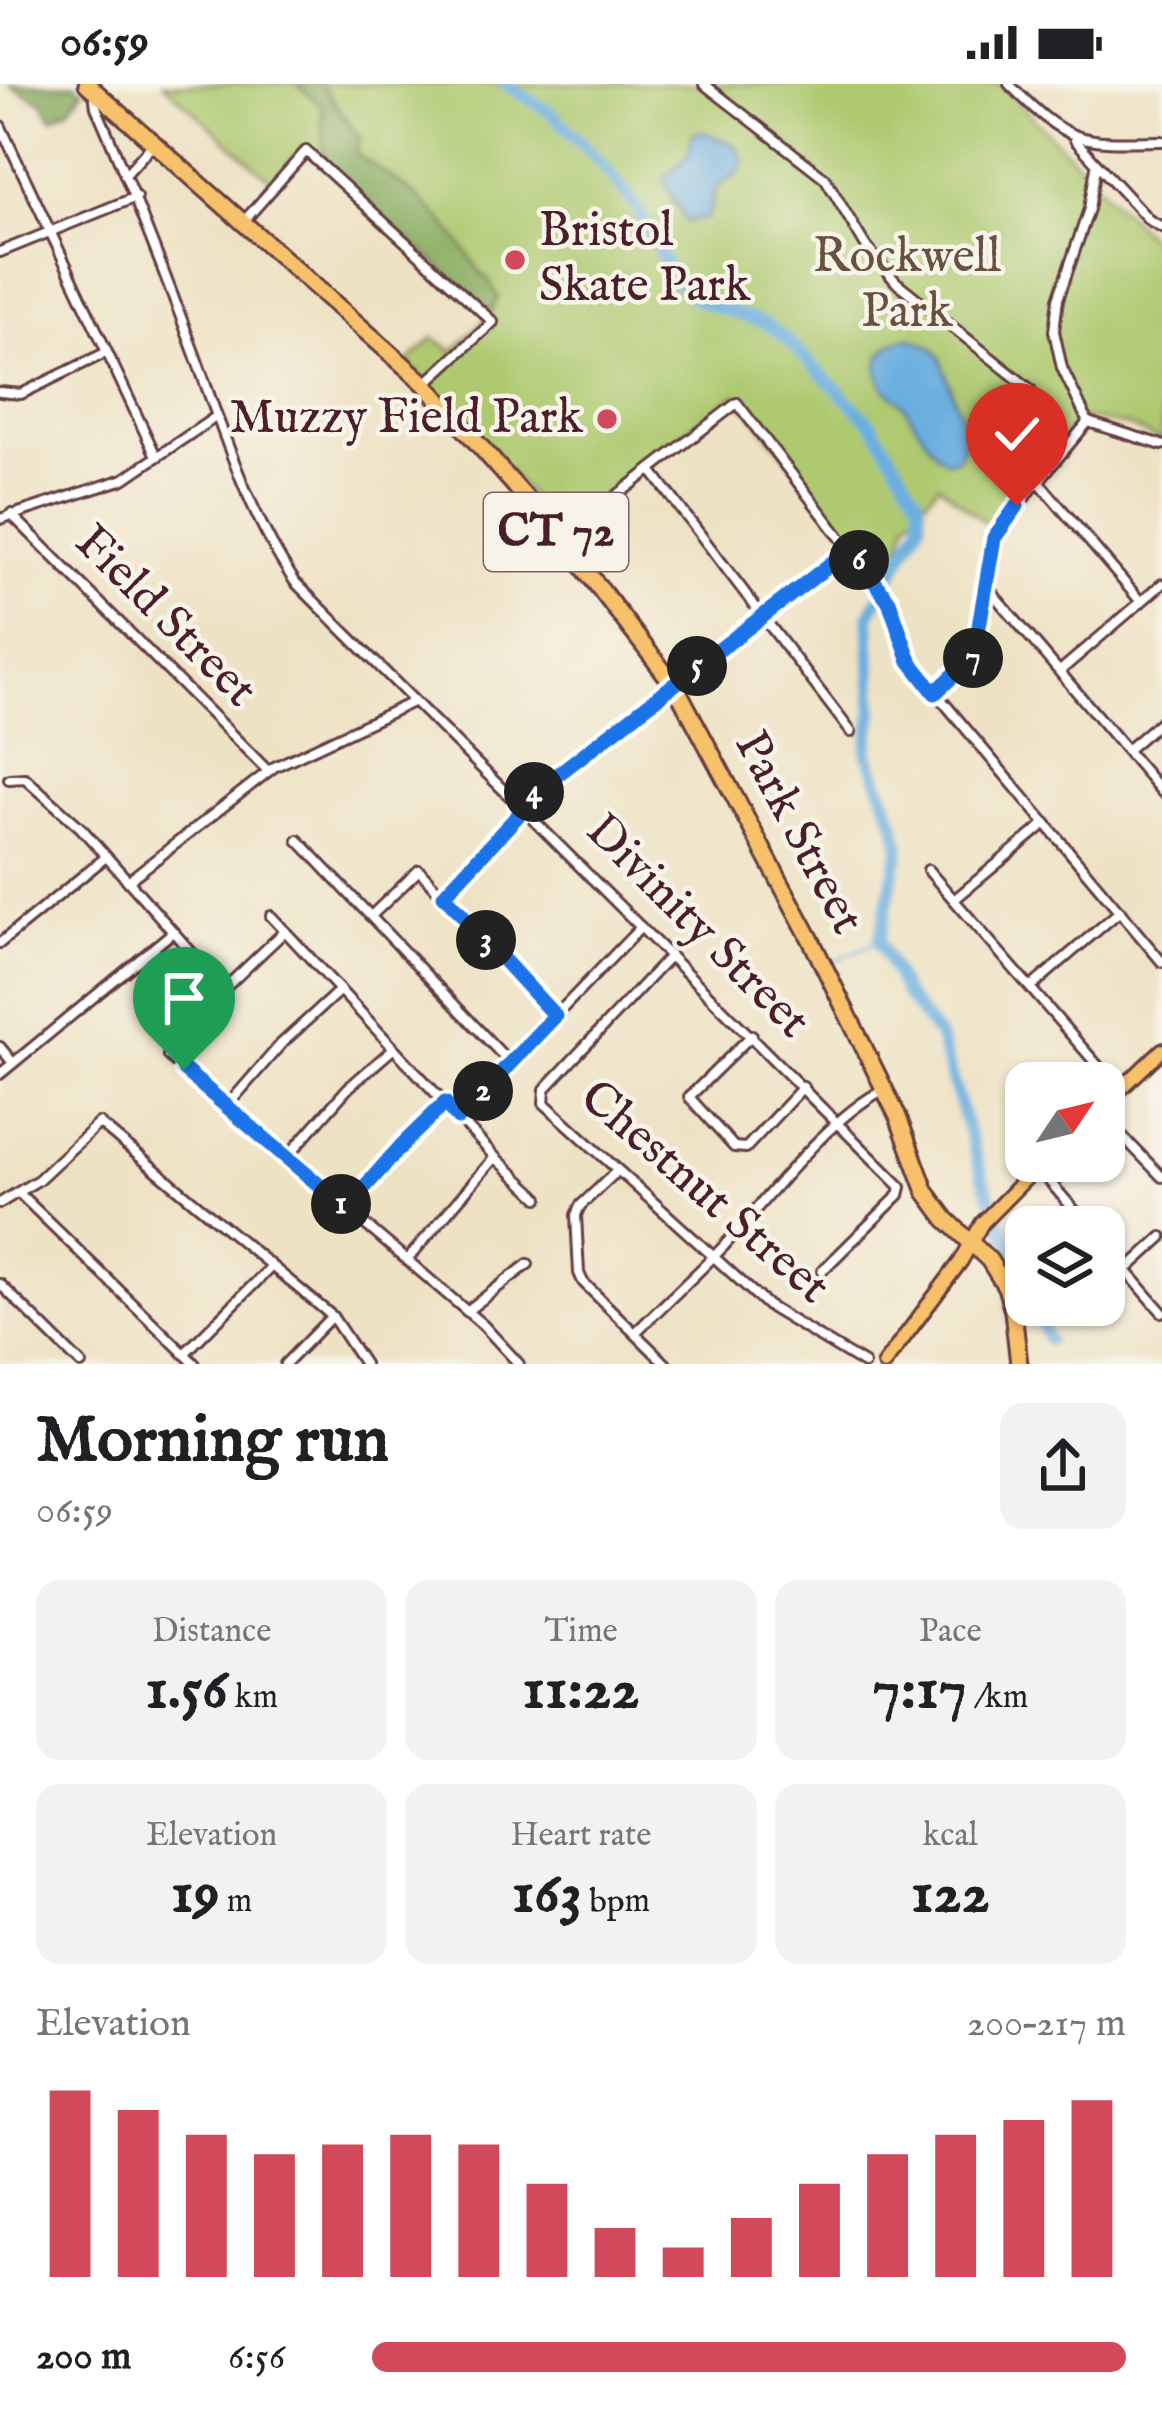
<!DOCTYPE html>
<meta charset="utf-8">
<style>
body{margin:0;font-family:"IM FELL English",serif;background:#f2f2f2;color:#202124;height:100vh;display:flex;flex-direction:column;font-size:45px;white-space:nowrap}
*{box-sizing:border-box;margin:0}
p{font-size:39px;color:#757577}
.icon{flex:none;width:66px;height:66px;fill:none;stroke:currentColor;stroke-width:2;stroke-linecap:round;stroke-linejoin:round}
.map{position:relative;height:1280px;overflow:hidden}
.details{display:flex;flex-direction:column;background:#fff;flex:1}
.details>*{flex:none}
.needle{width:78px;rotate:55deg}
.controls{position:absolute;left:1005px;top:978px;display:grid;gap:24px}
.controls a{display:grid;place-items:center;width:120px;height:120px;border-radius:24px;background:#fff;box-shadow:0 3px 9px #0004;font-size:60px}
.pin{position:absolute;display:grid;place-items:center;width:102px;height:102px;color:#fff;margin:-123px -51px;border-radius:50% 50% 50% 0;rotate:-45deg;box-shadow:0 0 12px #0007}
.pin .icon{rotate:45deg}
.km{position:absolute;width:60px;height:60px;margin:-30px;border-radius:50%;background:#222;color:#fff;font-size:33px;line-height:60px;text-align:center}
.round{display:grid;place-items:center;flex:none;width:126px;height:126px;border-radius:24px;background:#f2f2f2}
.head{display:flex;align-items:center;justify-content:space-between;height:204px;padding:0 36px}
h1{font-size:66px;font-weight:700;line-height:90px}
.stats{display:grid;grid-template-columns:repeat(3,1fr);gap:18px;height:204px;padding:12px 36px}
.stats div{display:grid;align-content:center;border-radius:24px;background:#f2f2f2;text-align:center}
.stats b{font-size:60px;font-weight:700}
.stats small{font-size:33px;font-weight:400}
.stats p{font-size:33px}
.chart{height:336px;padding:24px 36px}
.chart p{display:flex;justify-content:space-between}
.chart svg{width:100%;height:216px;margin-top:12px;stroke:#d1495b;stroke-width:6}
ul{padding:0 36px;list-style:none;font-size:39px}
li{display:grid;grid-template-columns:192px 144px 1fr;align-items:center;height:90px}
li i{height:30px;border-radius:15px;background:#d1495b}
.status{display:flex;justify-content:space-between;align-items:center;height:84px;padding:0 60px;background:#fff;direction:ltr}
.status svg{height:33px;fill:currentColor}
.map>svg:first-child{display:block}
</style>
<div class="status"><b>06:59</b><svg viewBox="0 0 49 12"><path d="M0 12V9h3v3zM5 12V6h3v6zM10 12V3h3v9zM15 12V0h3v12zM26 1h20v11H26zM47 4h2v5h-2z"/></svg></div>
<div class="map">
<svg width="1162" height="1280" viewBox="0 0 1162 1280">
<rect width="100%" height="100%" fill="#f7f3e8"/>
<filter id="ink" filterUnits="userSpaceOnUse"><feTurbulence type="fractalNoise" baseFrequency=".00833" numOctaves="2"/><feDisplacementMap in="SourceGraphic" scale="24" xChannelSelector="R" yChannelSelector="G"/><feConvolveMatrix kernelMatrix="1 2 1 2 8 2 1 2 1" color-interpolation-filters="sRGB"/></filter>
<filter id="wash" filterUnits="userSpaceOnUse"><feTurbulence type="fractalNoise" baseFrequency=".004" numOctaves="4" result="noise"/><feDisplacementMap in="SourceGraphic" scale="48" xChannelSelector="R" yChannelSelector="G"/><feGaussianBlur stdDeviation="2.7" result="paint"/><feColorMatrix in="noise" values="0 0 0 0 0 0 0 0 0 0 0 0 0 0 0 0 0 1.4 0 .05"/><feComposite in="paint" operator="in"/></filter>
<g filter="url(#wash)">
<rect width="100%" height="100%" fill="#eee2c4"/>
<path fill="#aec96f" stroke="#7c744d" stroke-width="3" d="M164,0H1001L1162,167V357L1125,341L1080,334L989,442L939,400L907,438L898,476L882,493L736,310L560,444L408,278L433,254L454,267L492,228L302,63L273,98Z"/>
<g fill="#8aad62" stroke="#6a6646" stroke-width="3">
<path d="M8,0H75L83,6L70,24L52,34L42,18Z"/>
<path d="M297,0H321L360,54L356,70C417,110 445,129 483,193H487L498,213L491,228L328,85L323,64L322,23Z"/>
</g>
<g fill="#6aafe0" stroke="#5a6786" stroke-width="3">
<path d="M701,47L735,61C759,94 726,88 716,107C711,117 713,125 706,135L686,138L663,96C678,74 690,85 691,51Z"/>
<path d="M910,254C919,258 929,260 935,267C945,278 945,289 950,302C959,333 974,341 958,374L949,377L939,372C926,356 916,340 905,323C899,314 891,312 884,303C869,280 886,255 910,254Z"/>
</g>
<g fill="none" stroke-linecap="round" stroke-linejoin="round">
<path stroke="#6aafe0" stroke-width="3" d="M832,878L879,857"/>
<g stroke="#6aafe0" stroke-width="12">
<path d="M505,0L554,31L603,81L638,125L669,187L686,209L700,217L766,240L784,253L873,341L919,416L921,438L869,532L873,628L867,668L896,742L900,764L879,857L905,910L939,953L982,1092L1026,1201"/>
<path d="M1034,1221L1048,1256"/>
</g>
</g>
</g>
<g filter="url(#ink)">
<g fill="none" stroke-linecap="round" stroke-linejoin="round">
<g stroke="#633c42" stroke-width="14">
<g id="street">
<path d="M704,0L825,94L865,161L896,198L1030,305L1047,334L1041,389"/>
<path d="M1009,0C1069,60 1077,59 1162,57"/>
<path d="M94,8L96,23C132,105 164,187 195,271C223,348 249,431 295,498L901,1103L899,1111L822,1187"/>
<path d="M0,41L156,372"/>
<path d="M1075,56L1149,136L1162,143"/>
<path d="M125,91L152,61"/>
<path d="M244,137L306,67L493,238L425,300"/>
<path d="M0,168L136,113"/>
<path d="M0,308L21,310L105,269"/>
<path d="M1088,338L1062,284L1054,247L1058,215L1089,125L1096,83"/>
<path d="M1088,338L1162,361"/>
<path d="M651,386L851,648"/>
<path d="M1038,397L1141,518"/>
<path d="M11,430L268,687"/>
<path d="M0,435L124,395L217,332"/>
<path d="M563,453L737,319L889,517L909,577L1162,878"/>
<path d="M988,504L1162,708"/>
<path d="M1060,587L1162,500"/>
<path d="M935,609L974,572L999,444L1088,338"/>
<path d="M1127,666L1162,636"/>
<path d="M9,695L25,694L81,744L224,905"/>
<path d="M518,721L850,465"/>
<path d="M298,756L510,979"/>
<path d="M928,786L1119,1006"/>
<path d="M128,797L274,683L413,618"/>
<path d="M444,811L523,726"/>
<path d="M955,815L1046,739"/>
<path d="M271,832L495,1073L539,1114"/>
<path d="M371,832L419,786L555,931"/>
<path d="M285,847L224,905L168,972L483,1241L519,1280"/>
<path d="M0,859L106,773"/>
<path d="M670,872L545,1005L544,1019L768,1222L864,1280"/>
<path d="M1031,903L1120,827"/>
<path d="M752,951L689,1013L734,1063L746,1064L803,1003"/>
<path d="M0,963L13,979"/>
<path d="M0,990L173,848"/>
<path d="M227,1022L281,960L340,906"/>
<path d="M458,1033L641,843"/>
<path d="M1104,1033L1162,1093"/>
<path d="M287,1073L348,1004L393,965"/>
<path d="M1037,1083L1089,1143"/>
<path d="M616,1088L580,1122L576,1131L579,1189L583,1198L666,1280"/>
<path d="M20,1110L195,1280"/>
<path d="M0,1119L38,1096L99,1039L332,1232L364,1280"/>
<path d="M347,1124L403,1060L444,1019"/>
<path d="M1104,1161L1162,1228"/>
<path d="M407,1176L495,1073"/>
<path d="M1126,1186L1162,1153"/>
<path d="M0,1200L81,1280"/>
<path d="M467,1227L528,1180"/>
<path d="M635,1249C664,1220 695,1192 723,1163C766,1116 829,1032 885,1005"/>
<path d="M184,1270L270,1184"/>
<path d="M285,1280L332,1232"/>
</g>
</g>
<g stroke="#633c42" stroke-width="18">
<g id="primary">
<path d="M1104,1021L1162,966"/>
<path d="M884,1280L961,1177L982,1139L1043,1077"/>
</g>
</g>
<g stroke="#633c42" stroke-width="21">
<path id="highway" d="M87,0L425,300L561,454L677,605L810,854L898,1033L926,1108L946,1135L989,1176L1006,1203L1013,1227L1019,1280"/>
</g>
<use href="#street" stroke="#fff" stroke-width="8"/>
<use href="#primary" stroke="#f7c06b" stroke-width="12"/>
<use href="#highway" stroke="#f7c06b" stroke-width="15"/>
</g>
</g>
<g fill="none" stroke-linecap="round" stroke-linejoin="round" filter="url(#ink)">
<g stroke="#fff" stroke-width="24">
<path id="route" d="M184,986L346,1124L403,1060L441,1023L445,1019L458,1034L555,932L444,811L523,726L518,721L850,465L889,517L910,577L935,609L974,572L994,454L1017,422"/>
</g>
<use href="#route" stroke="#1a73e8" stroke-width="15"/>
</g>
<g fill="#d1495b" stroke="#f7f3e8" stroke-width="4.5">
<circle cx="515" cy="176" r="12"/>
<circle cx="607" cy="335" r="12"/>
</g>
<g text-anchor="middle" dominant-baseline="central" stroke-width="9" stroke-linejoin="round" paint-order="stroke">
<rect fill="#f7f3e8" stroke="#7e5f64" stroke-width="3" x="484" y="409" width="144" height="78" rx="9"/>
<g font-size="45" font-weight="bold" fill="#4a1f2b">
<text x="556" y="448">CT 72</text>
</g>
<g font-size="48" fill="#4a1f2b" stroke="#f7f3e8" text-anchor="start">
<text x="539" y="148">Bristol<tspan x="539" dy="55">Skate Park</tspan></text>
<text x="583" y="335" text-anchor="end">Muzzy Field Park</text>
</g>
<g font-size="48" fill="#68523f" stroke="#f7f3e8">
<text x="907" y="174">Rockwell<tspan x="907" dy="55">Park</tspan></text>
</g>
<g font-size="48" fill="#4a1f2b" stroke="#f7f3e8">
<text transform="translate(165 533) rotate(45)">Field Street</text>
<text transform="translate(798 749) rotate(62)">Park Street</text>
<text transform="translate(697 843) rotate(45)">Divinity Street</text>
<text transform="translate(704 1109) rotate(41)">Chestnut Street</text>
</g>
</g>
</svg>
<div class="controls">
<a><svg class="needle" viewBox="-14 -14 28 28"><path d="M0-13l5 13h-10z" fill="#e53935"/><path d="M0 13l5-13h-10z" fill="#757577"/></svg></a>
<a><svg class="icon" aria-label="layers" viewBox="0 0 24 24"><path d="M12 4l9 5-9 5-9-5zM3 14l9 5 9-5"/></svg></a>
</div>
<div class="pin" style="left:184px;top:986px;background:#1e9e55"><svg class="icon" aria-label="arrive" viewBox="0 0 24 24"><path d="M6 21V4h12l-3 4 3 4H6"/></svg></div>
<div class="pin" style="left:1017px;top:422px;background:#d93025"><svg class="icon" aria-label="check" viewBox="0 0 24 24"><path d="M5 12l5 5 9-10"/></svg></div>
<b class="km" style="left:341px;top:1120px">1</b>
<b class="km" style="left:483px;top:1007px">2</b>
<b class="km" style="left:486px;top:856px">3</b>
<b class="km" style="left:534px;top:708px">4</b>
<b class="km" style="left:697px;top:582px">5</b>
<b class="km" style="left:859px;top:476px">6</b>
<b class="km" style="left:973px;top:574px">7</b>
</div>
<section class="details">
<div class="head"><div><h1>Morning run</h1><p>06:59</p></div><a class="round"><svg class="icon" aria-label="share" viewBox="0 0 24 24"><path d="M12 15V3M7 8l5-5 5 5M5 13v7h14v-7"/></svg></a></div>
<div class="stats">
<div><p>Distance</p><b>1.56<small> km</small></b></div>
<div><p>Time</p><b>11:22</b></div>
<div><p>Pace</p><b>7:17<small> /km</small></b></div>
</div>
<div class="stats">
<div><p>Elevation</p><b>19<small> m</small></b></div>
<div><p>Heart rate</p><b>163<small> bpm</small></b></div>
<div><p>kcal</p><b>122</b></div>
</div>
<div class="chart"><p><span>Elevation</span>200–217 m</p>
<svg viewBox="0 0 160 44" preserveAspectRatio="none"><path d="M5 44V6M15 44V10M25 44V15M35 44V19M45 44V17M55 44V15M65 44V17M75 44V25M85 44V34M95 44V38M105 44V32M115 44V25M125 44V19M135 44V15M145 44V12M155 44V8"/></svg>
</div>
<ul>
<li><b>200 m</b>6:56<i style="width:100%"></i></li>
</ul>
</section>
